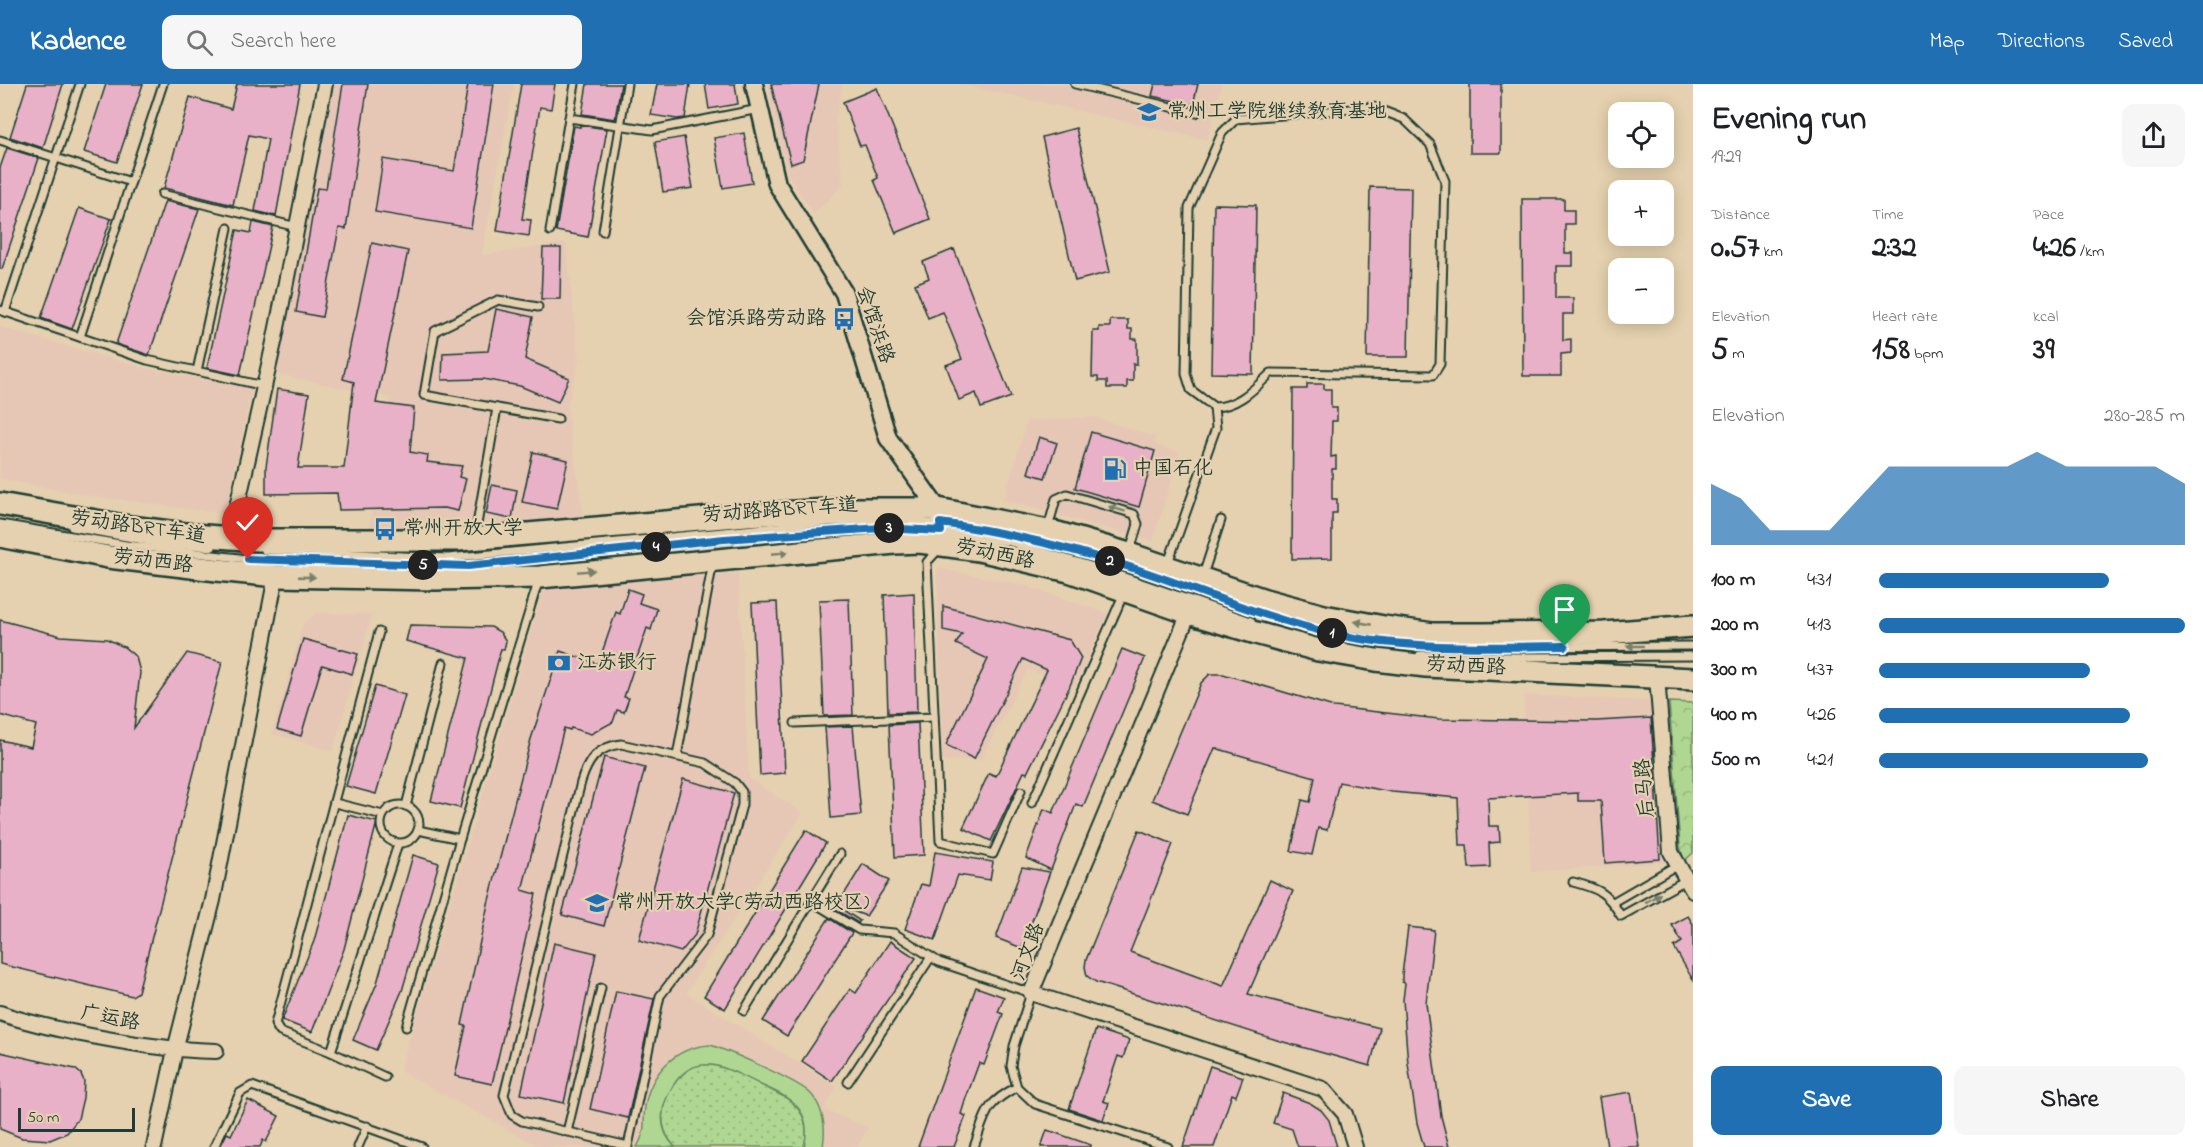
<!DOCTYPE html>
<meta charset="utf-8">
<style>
body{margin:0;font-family:"Indie Flower","LXGW WenKai TC",sans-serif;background:#f6f6f6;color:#202124;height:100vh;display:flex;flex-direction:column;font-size:22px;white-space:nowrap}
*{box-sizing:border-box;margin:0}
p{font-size:20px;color:#757577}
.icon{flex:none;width:33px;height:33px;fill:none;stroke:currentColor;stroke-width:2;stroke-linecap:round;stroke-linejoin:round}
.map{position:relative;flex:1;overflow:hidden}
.details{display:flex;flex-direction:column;background:#fff;width:510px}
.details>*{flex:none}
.controls{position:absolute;left:1608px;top:18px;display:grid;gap:12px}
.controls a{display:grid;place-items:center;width:66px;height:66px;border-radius:12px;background:#fff;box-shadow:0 3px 15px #0003;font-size:30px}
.scale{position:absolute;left:18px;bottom:15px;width:117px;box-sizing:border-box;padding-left:6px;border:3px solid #1f3d34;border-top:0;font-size:16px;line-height:21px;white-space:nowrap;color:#1f3d34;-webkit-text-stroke:4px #e5d1af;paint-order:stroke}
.pin{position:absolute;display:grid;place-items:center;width:51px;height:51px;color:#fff;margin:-62px -26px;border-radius:50% 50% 50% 0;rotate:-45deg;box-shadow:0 0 6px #0007}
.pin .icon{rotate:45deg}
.km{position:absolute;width:30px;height:30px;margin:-15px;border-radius:50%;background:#222;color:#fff;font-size:16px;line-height:30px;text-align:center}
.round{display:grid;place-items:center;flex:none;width:63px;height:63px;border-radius:12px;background:#f6f6f6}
.headline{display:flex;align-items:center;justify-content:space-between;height:102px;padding:0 18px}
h1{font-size:33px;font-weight:700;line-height:45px}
.figures{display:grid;grid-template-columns:repeat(3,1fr);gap:9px;height:102px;padding:6px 18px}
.figures div{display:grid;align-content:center}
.figures b{font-size:30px;font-weight:700}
.figures small{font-size:16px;font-weight:400}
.figures p{font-size:16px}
.chart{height:168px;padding:12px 18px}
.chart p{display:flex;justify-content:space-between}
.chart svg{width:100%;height:108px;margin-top:6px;fill:#1f6fb2;opacity:.7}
.button{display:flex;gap:12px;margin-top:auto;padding:12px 18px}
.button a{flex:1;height:69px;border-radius:12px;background:#1f6fb2;color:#fff;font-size:24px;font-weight:700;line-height:69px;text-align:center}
.button a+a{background:#f6f6f6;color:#202124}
ul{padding:0 18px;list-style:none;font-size:20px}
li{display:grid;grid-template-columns:96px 72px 1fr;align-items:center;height:45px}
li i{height:15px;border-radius:8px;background:#1f6fb2}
header{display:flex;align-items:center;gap:36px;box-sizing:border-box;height:84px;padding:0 30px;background:#1f6fb2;color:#fff}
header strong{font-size:28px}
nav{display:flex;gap:33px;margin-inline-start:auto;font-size:21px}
.search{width:420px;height:54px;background:#f6f6f6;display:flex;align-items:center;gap:15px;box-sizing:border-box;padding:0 21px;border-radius:12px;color:#757577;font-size:22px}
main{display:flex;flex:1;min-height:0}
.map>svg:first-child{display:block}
</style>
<header>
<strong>Kadence</strong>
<div class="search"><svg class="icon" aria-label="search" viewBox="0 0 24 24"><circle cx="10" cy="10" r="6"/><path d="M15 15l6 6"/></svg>Search here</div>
<nav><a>Map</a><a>Directions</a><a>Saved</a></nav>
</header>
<main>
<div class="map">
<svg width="1693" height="1063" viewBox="0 0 1693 1063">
<defs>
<pattern id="grass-dots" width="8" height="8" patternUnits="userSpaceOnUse" patternTransform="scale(1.5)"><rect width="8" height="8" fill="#b0d792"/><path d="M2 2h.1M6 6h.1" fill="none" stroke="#97b97e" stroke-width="1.8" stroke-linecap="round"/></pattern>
<pattern id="forest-crowns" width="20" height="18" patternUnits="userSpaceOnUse" patternTransform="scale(1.5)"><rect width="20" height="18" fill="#b0d792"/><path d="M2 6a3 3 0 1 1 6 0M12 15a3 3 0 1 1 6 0" fill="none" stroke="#97b97e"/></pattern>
</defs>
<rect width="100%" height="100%" fill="#e5d1af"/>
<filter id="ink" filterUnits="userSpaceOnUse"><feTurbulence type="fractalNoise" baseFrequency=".0167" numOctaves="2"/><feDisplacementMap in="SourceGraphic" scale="12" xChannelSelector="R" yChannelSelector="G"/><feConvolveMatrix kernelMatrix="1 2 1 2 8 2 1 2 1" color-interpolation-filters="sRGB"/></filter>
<g filter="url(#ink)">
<g fill="#e6c7b6">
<path d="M333,0H514L482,171L566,159L579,276L567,324L584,436L369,443L390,314L276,290Z"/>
<path d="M767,0H843L836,34L843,101L814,130L787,90Z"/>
<path d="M960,0H1222L1207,56Z"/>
<path d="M0,243L145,284L252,304L225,430L91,412L0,395Z"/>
<path d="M1093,333L1156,353L1154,360L1180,369L1153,457L1004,416L1027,337Z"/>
<path d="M937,484L1024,501L1108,529L1074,604L1028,585L981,676L942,677Z"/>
<path d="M738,489L749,694L803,729L686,909L837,1003L824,1025L868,1044L857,1063H540L400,987L544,503Z"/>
<path d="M315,529L372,530L333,667L272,650L303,540Z"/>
<path d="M1524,611L1669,618L1680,762L1684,777L1531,788Z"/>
</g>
<path fill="url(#grass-dots)" stroke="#688a63" stroke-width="1.5" d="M699,980C730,980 760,1001 788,1015C805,1028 809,1043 804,1063H675C649,1036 667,993 699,980Z"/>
<path fill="url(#forest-crowns)" stroke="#688a63" stroke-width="1.5" d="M1669,618L1693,619V769L1684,777L1680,762Z"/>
<path fill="#b0d792" stroke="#688a63" stroke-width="1.5" d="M710,961C729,967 799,997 811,1010C824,1025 826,1044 823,1063H804C807,1051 808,1039 801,1028C792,1013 773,1007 759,1000C732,987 700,966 677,996C671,1004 667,1012 664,1021C660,1036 663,1051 675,1063H637C648,1043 642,1043 645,1023C650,989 675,963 710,961Z"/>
<g fill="#e9b1c7" stroke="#1f3d34" stroke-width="1.5">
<path d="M27,0H63L43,64L10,53Z"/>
<path d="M106,0H143L117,78L84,68Z"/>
<path d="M237,0H300L276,132L255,127L268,55L249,51L233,121L164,104L190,13L231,25Z"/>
<path d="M343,0H368L346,145L339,144L322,233L296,228L317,104L326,105Z"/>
<path d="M468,0H494L471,144L375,128L383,75L454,87Z"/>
<path d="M521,0H555L551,25L540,23L522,135L531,136L529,152L497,147Z"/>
<path d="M587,0H621L615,35L582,30Z"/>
<path d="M657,0H690L685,34L677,35L651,31Z"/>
<path d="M705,0H735L738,20L709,25Z"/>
<path d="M771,0H819L803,76L791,80Z"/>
<path d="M1155,0H1198L1193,21L1152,12Z"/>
<rect x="1470" y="0" width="31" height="69"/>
<path d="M877,4L930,135L896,149L874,96L878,94L865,61L860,62L843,18Z"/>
<path d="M580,41L607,45L588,153L556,147L574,42L580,43Z"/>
<path d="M1076,44L1110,188L1075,197L1042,53Z"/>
<path d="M744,49L752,99L723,104L714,54Z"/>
<path d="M684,53L693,104L663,108L655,58Z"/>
<path d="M7,64L39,74L2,185H0V84Z"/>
<path d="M1370,103L1411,104L1408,273H1367Z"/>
<path d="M1522,115H1564V126H1574V140H1565V169H1573V182H1556V214H1573V230H1563V256L1571,255V269L1561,270V292H1523Z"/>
<path d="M165,117L199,125L149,271L116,260Z"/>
<path d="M1214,120L1256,121L1253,290L1211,289Z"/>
<path d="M79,124L111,135L72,245L41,234Z"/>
<path d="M253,138L273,143L240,291L207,284L237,146L251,149Z"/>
<path d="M372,159L408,167L376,319L414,324L410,368L428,371L427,378L462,382L459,393L466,395L458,427L444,424L339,426L337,409L266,410V383L277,305L309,310L298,384H344L354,298L343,295Z"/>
<path d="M543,164H561L560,215H541Z"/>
<path d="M954,165L1011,313L981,324L976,309L959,316L946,281L962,275L943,228L928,234L915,200L929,194L923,178Z"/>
<path d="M496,225L533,233L525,275L569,294L558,318L520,302L483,295L442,296L443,269L488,267Z"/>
<path d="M1110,236H1128V245H1132V255H1137V280H1133V297H1127V304H1107V297H1098V293H1092L1093,247H1099V243H1110Z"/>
<path d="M1307,300H1324V305H1331V324H1337V337H1332L1331,373L1336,372V385H1332V415H1337V429H1332V474L1292,475L1293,305H1307Z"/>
<path d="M1091,348L1155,367L1139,423L1075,404Z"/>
<path d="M1039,353L1057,359L1045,394L1028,389Z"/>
<path d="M533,368L568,376L557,425L522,418Z"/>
<path d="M492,401L517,406L512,435L486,430Z"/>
<path d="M628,505L642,510L639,519L657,525L651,546L647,544L624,613L629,614L624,628L617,626L613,638L591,650L571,644L570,646L564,644L522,806L536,810L492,1000L455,992L466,942L462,941L488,820L531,655L560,567L598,580L616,528L620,530Z"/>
<path d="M914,509L917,628L888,629L884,511Z"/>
<path d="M849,515L853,631L824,632L819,516Z"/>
<path d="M777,518L785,689L760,691L752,519Z"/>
<path d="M943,522L1070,556L1081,574L1069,604L1027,689L1024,688L991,757L963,744L989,689L996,692L1047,586L1023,575L974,675L946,661L988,575L956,560L962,550L943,546Z"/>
<path d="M0,536L61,552L107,555L124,563L136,573L140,588L134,644L187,569L222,578L138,908L132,912L0,880V656L31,663L36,641L0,631Z"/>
<path d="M410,541L491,543L500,548L506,557L504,566L501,565L460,724L431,717L468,574L406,557Z"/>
<path d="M303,555L358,570L352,590L322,581L301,652L277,645Z"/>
<path d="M1122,565L1145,574L1083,723L1076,720L1051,786L1026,774L1044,725L1053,729Z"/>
<path d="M1210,590H1223L1334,623L1439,635L1596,637L1651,634L1660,775L1605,779L1601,717H1578V709L1488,714L1489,742H1499L1500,758L1489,759L1490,783L1469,784L1467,761H1460L1458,714L1392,708L1339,698L1327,746L1318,744L1312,771L1291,767L1302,716L1310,718L1315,693L1215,664L1187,730L1152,716L1201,599Z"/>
<path d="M375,602L405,611L376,710L346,702Z"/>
<path d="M918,639L924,771L895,773L889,641Z"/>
<path d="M853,642L861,731L831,734L825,643Z"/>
<path d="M604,673L645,684L604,842L562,831Z"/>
<path d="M683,695L734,709L695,851L681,868L639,856Z"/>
<path d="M348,731L377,738L344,865L312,948L282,936L314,857Z"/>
<path d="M806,746L826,759L725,925L704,912Z"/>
<path d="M1139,746L1173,760L1130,868L1223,902L1270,796L1293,807L1248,910L1380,944L1370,982L1280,957L1096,898L1087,892L1085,883L1086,876Z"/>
<path d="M935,768L993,778L990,796L958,791L935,856L905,845L921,800L929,802Z"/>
<path d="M413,771L439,779L402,907L376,966L353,956L377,899Z"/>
<path d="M863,780L889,797L866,832L847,825L846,828L860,837L858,839L835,825Z"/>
<path d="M1022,783L1050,788L1022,864L996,854Z"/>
<path d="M1688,832L1693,840V896L1674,863L1682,858L1672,841Z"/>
<path d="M829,834L852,849L787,952L763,937Z"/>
<path d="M1408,843L1434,846L1426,919L1441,1032L1449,1063H1424L1417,1039L1408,980L1403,916L1405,899L1402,898V891Z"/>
<path d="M890,857L916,874L832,997L802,977L850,905L856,909Z"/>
<path d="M554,859L596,869L564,1019L521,1010Z"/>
<path d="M976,903L1004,913L998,928L1003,930L984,981L979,979L966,1014L961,1030L966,1032L954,1063H918Z"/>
<path d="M616,907L654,915L628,1034L590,1025Z"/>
<path d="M1096,945L1129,956L1123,974L1118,972L1103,1017L1109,1019L1103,1036L1069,1025Z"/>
<path d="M0,968L75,985L81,990L84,997L83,1014L78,1035L67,1049L50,1056L22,1054L0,1045Z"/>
<path d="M1210,982L1243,993L1236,1012L1232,1010L1214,1063H1183Z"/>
<path d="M1631,1008L1639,1063H1607L1599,1013Z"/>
<path d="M1283,1009L1310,1019L1321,1026L1329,1036L1337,1063H1298L1292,1045L1273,1039Z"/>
<path d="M248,1016L279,1032L266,1058L263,1056L260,1063H220L227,1049L231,1051Z"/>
<path d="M1047,1046L1091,1061V1063H1041Z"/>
</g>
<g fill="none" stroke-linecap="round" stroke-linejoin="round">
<g stroke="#1f3d34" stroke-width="11">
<g id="service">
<path d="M575,0L569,34L652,46L759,25"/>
<path d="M1075,0L1196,29"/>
<path d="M0,56L131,98"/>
<path d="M162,110L297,143"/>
<path d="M550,147L569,34"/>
<path d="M603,147L627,0"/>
<path d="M538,223L498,216L435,247L424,311L558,335"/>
<path d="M0,226L147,276L264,302"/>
<path d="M5,228L80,0"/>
<path d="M80,253L163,0"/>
<path d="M197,287L228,144"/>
<path d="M0,440L126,461L248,475L468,482L724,455L881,444L941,448L1010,458L1104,486L1251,537"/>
<path d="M72,443L166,460L212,463"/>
<path d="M1048,444L1056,415L1067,410L1134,430L1138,440L1130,467"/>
<path d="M475,452L497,324"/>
<path d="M939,465L927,478L940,757L993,770L1021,707"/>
<path d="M265,466L448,474L829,438L897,436L972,443L1049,460L1138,486L1302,541L1373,557L1492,563L1693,562"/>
<path d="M1168,479L1216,344L1214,323L1191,306L1186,290L1189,124L1222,49L1236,35L1373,23L1404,35L1430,60L1445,97L1440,280L1433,291L1271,289C1255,304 1238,323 1214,323"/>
<path d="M1203,491L1221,436"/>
<path d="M379,548L275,940L280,948L331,968L385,993"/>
<path d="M1420,571L1516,573L1693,572"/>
<path d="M795,639L934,633"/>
<path d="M677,672L713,478"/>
<path d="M335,719L383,731"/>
<path d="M1032,719L1124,509"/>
<circle cx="400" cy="740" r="19"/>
<path d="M406,722L443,579"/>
<path d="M418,746L460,755"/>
<path d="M1573,798C1599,805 1607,808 1621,832L1686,796"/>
<path d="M811,817L840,770"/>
<path d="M1613,818L1677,781"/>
<path d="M744,927L811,817L859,846L894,849L939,878L1031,909L1014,962L1011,982L1017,1003L1035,1020L1168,1063"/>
<path d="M406,943L460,755L539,495"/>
<path d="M331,968L398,760"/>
<path d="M848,998L931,873"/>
<path d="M567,1048L601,904"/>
<path d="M214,1063L240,1009L252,1002L422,1063"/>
<path d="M358,1063L367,1042"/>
<path d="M628,1063V1062L660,912L707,851L742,721V708L735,699L705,679L621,660C597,663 588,676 581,698L504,1011L512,1031L522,1037L628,1062"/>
<path d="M974,1063C986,1030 984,1020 1017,1003"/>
</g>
</g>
<g stroke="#1f3d34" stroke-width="18">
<g id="minor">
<path d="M230,454L275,254L325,0"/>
<path d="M1189,529L1031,909L1323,1005L1345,1030L1355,1063"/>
<path d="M1657,593L1671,768L1693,807"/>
<path d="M0,929C27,939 54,944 81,950C127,959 169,966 216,967"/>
<path d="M154,1063L175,966L213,816L276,492"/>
</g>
</g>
<g stroke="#1f3d34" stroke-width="21">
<path id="tertiary" d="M754,0L777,100L844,209L888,354L938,425L942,460"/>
</g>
<g stroke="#1f3d34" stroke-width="26">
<g id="primary">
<path d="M0,420L130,443L193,451L257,456H458L746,431L843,425H938L1058,449L1129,470L1265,516L1324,532L1384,543L1433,550H1481L1604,549L1693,542"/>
<path d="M0,452L108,473L217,486L276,492L435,495L540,493L895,459L920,458L979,466L1069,487L1189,529L1256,549L1318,566L1376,576L1426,582L1693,595"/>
</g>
</g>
<use href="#service" stroke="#e5d1af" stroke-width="7"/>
<use href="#minor" stroke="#e5d1af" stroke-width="14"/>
<use href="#tertiary" stroke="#e5d1af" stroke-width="16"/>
<use href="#primary" stroke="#e5d1af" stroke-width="21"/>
</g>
<defs><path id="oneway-solid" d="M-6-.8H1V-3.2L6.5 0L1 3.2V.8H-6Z" transform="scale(1.5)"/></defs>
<g fill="#78806b">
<use href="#oneway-solid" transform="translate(1117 425) rotate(-163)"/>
<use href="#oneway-solid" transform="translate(780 469) rotate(-5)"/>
<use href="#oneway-solid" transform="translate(586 487) rotate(-5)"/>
<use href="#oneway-solid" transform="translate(307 493) rotate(2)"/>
<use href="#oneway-solid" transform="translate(1363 539) rotate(-169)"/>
<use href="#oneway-solid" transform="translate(1635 562) rotate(-180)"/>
<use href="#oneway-solid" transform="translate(1653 814) rotate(-29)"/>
</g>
</g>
<g fill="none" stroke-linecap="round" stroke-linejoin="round" filter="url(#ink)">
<g stroke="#fff" stroke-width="12">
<path id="route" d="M248,475L468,482L724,455L881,444L941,447L940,439C1008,448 1075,465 1139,486C1204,508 1268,535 1334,550C1407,566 1491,563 1565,562"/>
</g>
<use href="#route" stroke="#1f6fb2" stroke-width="8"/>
</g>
<defs>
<g id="school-bare" transform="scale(1.8)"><path d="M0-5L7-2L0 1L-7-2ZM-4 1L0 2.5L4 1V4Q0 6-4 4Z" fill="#1f6fb2" stroke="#e5d1af" stroke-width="2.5" paint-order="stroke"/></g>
<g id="bus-bare" transform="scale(1.8)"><path d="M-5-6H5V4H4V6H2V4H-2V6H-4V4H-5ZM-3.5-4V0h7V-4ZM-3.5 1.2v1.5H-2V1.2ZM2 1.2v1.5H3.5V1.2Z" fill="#1f6fb2" stroke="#e5d1af" stroke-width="2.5" paint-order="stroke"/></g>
<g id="fuel-bare" transform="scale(1.8)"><path d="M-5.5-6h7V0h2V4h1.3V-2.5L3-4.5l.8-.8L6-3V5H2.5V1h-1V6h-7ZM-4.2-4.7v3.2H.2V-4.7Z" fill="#1f6fb2" stroke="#e5d1af" stroke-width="2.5" paint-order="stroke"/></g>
<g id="bank-bare" transform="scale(1.8)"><path d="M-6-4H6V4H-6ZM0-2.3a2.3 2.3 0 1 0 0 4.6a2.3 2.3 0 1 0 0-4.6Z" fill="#1f6fb2" stroke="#e5d1af" stroke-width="2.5" paint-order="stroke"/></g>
<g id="university-bare" transform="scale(1.8)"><path d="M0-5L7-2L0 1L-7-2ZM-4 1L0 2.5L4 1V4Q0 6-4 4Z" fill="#1f6fb2" stroke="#e5d1af" stroke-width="2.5" paint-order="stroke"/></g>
</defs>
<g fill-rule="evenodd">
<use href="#school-bare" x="1149" y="28"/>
<use href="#bus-bare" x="844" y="235"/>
<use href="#fuel-bare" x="1115" y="385"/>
<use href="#bus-bare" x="385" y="445"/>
<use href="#bank-bare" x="559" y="579"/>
<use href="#university-bare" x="597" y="819"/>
</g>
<g text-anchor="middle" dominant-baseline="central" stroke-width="4.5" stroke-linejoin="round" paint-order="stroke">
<g font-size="20" fill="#1f3d34" stroke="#e5d1af" text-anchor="start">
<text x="1167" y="28">常州工学院继续教育基地</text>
<text x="826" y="235" text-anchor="end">会馆浜路劳动路</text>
<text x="1133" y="385">中国石化</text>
<text x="403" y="445">常州开放大学</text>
<text x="577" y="579">江苏银行</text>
<text x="615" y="819">常州开放大学(劳动西路校区)</text>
</g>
<g font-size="20" fill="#1f3d34" stroke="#e5d1af">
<text transform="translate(874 241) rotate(72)">会馆浜路</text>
<text transform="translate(780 427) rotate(-4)">劳动路路BRT车道</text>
<text transform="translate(138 444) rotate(8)">劳动路BRT车道</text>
<text transform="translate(995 471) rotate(12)">劳动西路</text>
<text transform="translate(153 478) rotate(7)">劳动西路</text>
<text transform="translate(1466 583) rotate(3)">劳动西路</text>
<text transform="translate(1646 704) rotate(-95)">后马路</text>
<text transform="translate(1029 868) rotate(-70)">河文路</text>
<text transform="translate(110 935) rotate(11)">广运路</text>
</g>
</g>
</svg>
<div class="controls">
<a><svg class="icon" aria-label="locate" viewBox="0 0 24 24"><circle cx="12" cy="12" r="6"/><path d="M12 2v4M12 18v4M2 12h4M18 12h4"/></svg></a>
<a>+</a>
<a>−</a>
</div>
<div class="scale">50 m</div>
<div class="pin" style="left:1565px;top:562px;background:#1e9e55"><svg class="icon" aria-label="arrive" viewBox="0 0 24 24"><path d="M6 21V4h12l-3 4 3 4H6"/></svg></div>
<div class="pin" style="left:248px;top:475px;background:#d93025"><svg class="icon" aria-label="check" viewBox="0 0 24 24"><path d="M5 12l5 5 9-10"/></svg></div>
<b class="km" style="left:1332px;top:549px">1</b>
<b class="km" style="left:1110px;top:477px">2</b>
<b class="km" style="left:889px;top:444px">3</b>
<b class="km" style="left:656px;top:463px">4</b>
<b class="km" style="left:423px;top:481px">5</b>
</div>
<section class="details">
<div class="headline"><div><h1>Evening run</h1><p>19:29</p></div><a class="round"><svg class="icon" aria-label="share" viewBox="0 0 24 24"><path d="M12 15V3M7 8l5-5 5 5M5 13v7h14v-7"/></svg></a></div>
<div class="figures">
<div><p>Distance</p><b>0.57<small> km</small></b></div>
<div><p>Time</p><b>2:32</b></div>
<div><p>Pace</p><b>4:26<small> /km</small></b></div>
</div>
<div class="figures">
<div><p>Elevation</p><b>5<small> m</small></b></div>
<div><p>Heart rate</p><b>158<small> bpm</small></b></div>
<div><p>kcal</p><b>39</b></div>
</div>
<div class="chart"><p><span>Elevation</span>280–285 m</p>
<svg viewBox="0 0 160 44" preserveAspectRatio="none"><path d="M0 44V19L10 25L20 38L30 38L40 38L50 25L60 12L70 12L80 12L90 12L100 12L110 6L120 12L130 12L140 12L150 12L160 19V44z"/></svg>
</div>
<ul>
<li><b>100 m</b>4:31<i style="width:75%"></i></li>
<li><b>200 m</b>4:13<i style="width:100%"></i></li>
<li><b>300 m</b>4:37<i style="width:69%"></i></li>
<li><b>400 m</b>4:26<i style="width:82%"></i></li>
<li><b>500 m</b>4:21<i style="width:88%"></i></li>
</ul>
<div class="button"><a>Save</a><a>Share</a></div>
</section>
</main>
